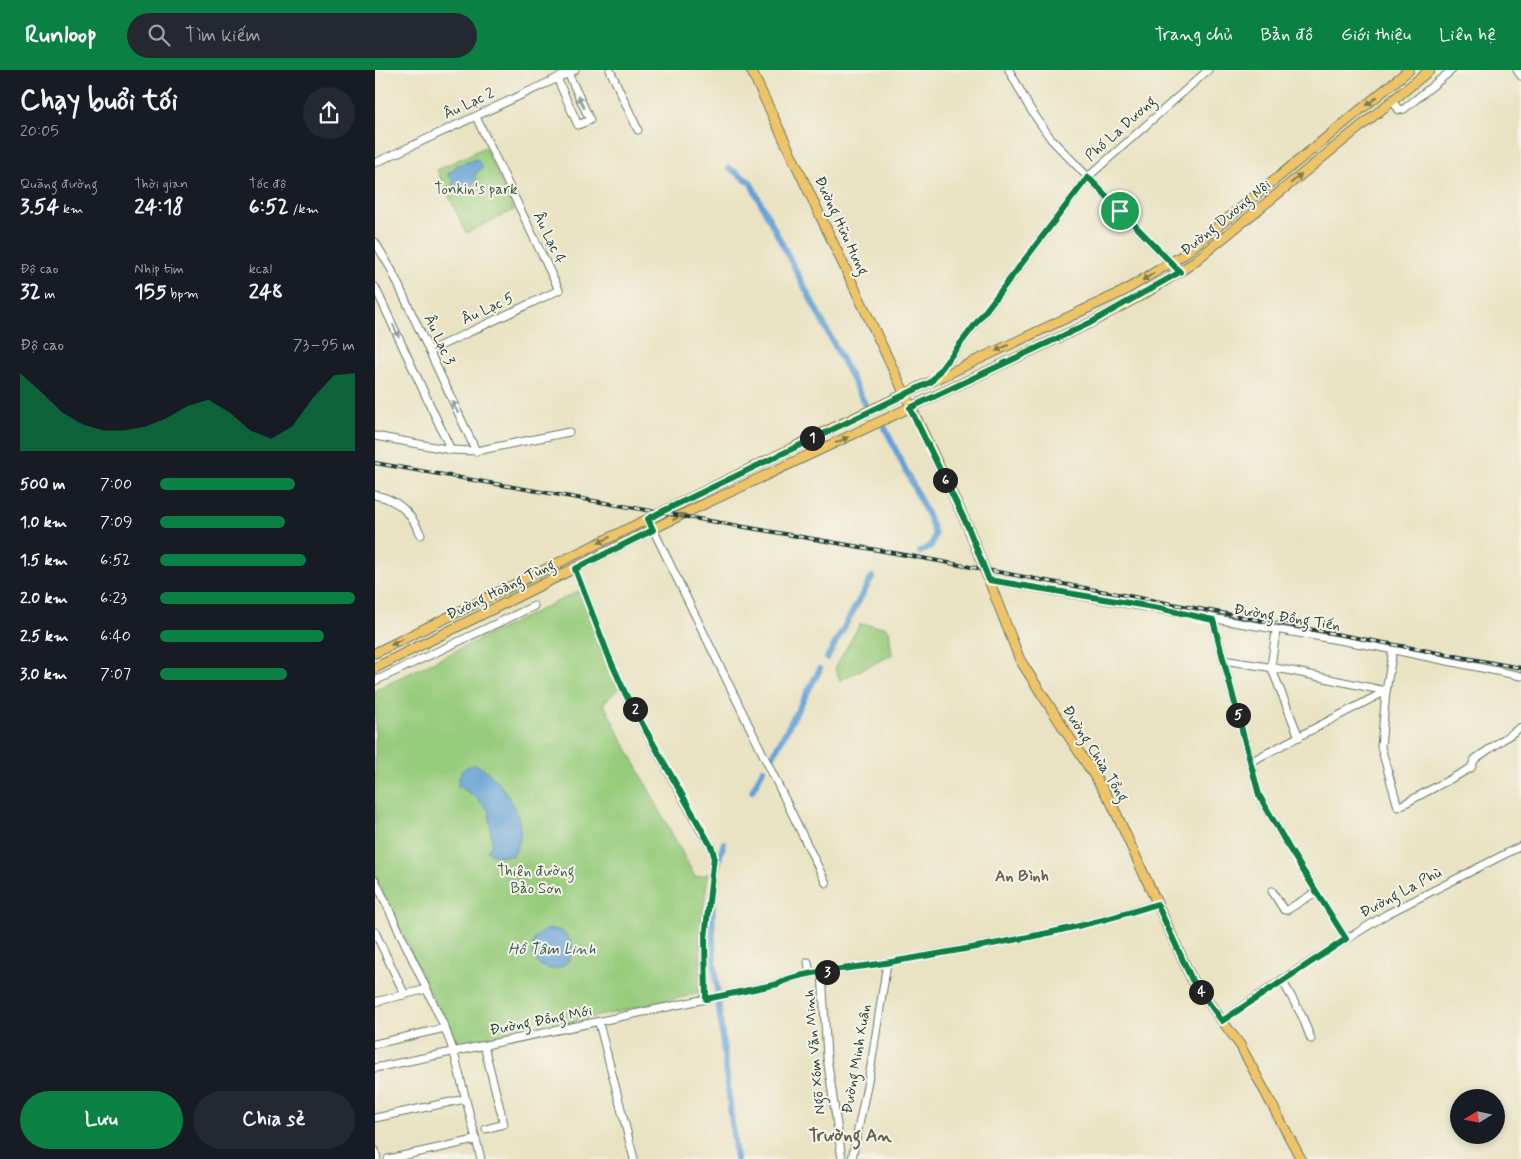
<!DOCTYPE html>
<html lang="vi">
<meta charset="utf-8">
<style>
body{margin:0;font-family:Mynerve,sans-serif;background:#242831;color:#f1f3f6;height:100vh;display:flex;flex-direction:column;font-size:19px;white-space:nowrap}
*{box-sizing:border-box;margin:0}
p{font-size:16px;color:#9ea1a6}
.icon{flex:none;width:28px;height:28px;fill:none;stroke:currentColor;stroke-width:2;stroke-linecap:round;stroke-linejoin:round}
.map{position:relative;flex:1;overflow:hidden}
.panel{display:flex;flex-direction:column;background:#171b24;width:375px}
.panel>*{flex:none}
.needle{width:32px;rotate:260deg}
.fabs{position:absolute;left:1075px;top:1019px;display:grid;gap:10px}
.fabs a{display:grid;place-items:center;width:55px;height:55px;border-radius:50%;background:#171b24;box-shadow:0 2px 8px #0003;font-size:25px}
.pin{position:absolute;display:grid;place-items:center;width:42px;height:42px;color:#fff;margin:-21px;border:2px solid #fff;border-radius:50%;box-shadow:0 1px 5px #0007}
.km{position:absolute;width:25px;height:25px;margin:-12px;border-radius:50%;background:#222;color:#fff;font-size:14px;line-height:25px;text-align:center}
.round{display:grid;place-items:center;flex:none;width:52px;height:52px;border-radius:26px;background:#242831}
.overview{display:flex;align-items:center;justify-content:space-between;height:85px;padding:0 20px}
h1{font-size:28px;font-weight:700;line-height:38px}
.figures{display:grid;grid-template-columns:repeat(3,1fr);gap:8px;height:85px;padding:5px 20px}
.figures div{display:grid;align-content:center}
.figures b{font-size:21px;font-weight:700}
.figures small{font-size:14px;font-weight:400}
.figures p{font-size:14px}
.chart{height:140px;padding:10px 20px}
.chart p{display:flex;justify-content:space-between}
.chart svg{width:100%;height:90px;margin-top:5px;fill:#0b8043;opacity:.7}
.primary-button{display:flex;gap:10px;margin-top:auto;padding:10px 20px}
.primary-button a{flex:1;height:58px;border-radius:30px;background:#0b8043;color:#fff;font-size:20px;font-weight:700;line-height:58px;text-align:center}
.primary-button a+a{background:#242831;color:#f1f3f6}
ul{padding:0 20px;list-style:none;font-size:16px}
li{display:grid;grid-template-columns:80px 60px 1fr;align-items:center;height:38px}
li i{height:12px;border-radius:6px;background:#0b8043}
header{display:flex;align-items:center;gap:30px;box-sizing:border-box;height:70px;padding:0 25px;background:#0b8043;color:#fff}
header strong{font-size:24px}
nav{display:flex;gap:28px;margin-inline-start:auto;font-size:18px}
.search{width:350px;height:45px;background:#242831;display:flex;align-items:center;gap:12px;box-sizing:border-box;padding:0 18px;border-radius:28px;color:#9ea1a6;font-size:19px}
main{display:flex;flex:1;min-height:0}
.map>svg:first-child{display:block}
</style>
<header>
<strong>Runloop</strong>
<div class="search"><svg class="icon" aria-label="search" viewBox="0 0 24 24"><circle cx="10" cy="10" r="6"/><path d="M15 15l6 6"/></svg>Tìm kiếm</div>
<nav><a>Trang chủ</a><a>Bản đồ</a><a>Giới thiệu</a><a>Liên hệ</a></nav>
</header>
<main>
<section class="panel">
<div class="overview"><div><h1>Chạy buổi tối</h1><p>20:05</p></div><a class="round"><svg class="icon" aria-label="share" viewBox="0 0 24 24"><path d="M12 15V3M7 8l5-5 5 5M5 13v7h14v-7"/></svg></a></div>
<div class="figures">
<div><p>Quãng đường</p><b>3.54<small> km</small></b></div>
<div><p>Thời gian</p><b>24:18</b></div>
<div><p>Tốc độ</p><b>6:52<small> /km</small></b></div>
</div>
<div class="figures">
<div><p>Độ cao</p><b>32<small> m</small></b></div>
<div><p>Nhịp tim</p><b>155<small> bpm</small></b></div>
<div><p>kcal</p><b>248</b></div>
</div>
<div class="chart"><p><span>Độ cao</span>73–95 m</p>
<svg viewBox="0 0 160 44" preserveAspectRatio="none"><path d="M0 44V6L10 15L20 25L30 31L40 34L50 34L60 32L70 28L80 22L90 19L100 25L110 34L120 38L130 32L140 18L150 7L160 6V44z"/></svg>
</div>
<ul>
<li><b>500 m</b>7:00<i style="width:69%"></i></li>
<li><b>1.0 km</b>7:09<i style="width:64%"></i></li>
<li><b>1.5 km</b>6:52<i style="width:75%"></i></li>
<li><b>2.0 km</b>6:23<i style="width:100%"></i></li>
<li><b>2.5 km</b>6:40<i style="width:84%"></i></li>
<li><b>3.0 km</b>7:07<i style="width:65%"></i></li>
</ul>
<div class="primary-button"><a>Lưu</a><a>Chia sẻ</a></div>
</section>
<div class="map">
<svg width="1146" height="1089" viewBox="0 0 1146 1089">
<rect width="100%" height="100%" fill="#f7f3e8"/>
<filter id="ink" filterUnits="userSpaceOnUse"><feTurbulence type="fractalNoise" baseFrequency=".02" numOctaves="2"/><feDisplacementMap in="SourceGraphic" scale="10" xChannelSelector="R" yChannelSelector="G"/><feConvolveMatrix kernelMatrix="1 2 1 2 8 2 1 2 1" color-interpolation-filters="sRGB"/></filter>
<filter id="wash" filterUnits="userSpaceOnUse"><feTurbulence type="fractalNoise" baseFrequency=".0096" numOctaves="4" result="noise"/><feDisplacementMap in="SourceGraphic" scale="20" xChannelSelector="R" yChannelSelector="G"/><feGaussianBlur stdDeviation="1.12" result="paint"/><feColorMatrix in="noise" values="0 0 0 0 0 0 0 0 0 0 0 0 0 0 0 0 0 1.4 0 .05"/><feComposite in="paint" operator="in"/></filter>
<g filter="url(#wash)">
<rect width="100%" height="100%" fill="#e9e3c3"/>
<g fill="#98cc7d" stroke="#5c8458">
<path d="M110,77L139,140L91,163L62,100Z"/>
<path d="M206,520L244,619L228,633L320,807L333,804L325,865L326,923L81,978L0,806V620Z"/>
<path d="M485,554L511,557L514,560L517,585L465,610L460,598Z"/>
</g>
<g fill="#63a1d5" stroke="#416f84">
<path d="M102,89L108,98L100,104L101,111L88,121H81L77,115L79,111L73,106L74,102L78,101L81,96Z"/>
<path d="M102,695C128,708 161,759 137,786H121L112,781L117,773L114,741L98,725L83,716C84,703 87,696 102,695Z"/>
<circle cx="177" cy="879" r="20"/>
</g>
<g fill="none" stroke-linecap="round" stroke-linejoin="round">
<g stroke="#63a1d5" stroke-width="6">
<path d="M354,98L375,112L490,334"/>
<path d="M510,358L555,450L560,465L556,476L545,482"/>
<path d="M452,588L497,507"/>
<path d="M397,687L445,599"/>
<path d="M377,721L388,700"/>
<path d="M349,773C329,830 340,897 346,956C351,1000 356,1045 361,1089"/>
</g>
</g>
</g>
<g filter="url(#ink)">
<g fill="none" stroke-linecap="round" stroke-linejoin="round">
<g stroke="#676" stroke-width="9">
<g id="minor">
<path d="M235,0L263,60"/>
<path d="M634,0L654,37L676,69L796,193"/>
<path d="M1142,0L1146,6"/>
<path d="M182,8L203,55L215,50L193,3"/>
<path d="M1018,32L1024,40L1029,39L1077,0"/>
<path d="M0,93L200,0"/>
<path d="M0,172L16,199L101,381"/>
<path d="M0,217L76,380"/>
<path d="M54,281L184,220L101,47"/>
<path d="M558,310L713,107L833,0"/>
<path d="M0,366L76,380L101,381L194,362"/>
<path d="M0,425C24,430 36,443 46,465"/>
<path d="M273,449L451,813"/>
<path d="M200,499L234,587L251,625L325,759L337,778L339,786L330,868L331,929"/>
<path d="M614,510L1004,577L1146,606"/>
<path d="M838,550L884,725L914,778L971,869"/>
<path d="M901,561L896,597L924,667"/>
<path d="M1018,580L1011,621L1006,677L1023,737L1096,698L1100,689L1146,657"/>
<path d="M848,590L912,600L1011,621"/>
<path d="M0,611L159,536"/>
<path d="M875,692L1011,621"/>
<path d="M0,810L70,958L79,983L106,1089"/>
<path d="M897,821L909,840H912L941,822"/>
<path d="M0,862L30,925"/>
<path d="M433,892L435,904"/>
<path d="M447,902L452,987L467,1089"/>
<path d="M907,910L927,946L936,969"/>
<path d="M0,932L52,919"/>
<path d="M847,951L911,907L1012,844L1146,776"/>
<path d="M224,953L259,1089"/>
<path d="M0,974L70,958"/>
<path d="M109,976L129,1054L111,1059"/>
<path d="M0,998L403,914C422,901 484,898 510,893C601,877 694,863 781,834"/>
<path d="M0,1048L90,1029"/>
<path d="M0,1080L2,1089"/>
<path d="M13,1089L100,1070"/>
<path d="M477,1089L496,996L512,893"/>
</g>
</g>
<g stroke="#676" stroke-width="11">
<g id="major">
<path d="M376,0L593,457L645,590L736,732L817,910L865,975L926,1089"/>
<path d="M0,583L466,354L749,221L808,185L1034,0"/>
<path d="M0,598L304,446L715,253L769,224L815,195L1055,0"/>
</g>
</g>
<use href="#minor" stroke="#fff" stroke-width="7"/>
<use href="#major" stroke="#efc469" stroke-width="9"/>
<g stroke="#1f3d34" stroke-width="4">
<path id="rail" d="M0,393L514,482L1146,598"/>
</g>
<use href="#rail" stroke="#f7f3e8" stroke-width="2" stroke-dasharray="5.5" stroke-linecap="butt"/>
</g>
<defs><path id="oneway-solid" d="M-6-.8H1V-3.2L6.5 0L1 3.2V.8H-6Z" transform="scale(1.25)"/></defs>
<g fill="#7d7a4c">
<use href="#oneway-solid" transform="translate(997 31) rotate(140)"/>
<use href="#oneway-solid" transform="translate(921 109) rotate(-39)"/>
<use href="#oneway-solid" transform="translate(773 207) rotate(148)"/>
<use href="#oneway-solid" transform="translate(627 278) rotate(155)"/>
<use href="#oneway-solid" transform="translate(467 370) rotate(-25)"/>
<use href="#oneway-solid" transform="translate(304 447) rotate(-27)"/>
<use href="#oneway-solid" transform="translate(229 470) rotate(154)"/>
<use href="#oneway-solid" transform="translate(22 572) rotate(154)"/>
</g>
<g fill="#8f9e9a">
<use href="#oneway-solid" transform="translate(206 32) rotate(-115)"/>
<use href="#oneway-solid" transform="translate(21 261) rotate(65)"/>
<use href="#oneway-solid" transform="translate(80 337) rotate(-116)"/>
</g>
</g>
<g fill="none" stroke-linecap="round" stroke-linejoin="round" filter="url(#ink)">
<g stroke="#fff" stroke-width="10">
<path id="route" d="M713,107L805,202L715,253L535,338L593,457L614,510L784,538L838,550L884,725L914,778L971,869L847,951L817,910L782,834C694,863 601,877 510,893C484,898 422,901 403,914L331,929L330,868L339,786L337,778L251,625L234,587L200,499L278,460L273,449L284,443L556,312Z"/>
</g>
<use href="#route" stroke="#0b8043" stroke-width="6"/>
</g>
<g text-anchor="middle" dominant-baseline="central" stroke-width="4" stroke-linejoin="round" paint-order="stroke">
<g font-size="15" fill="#1f3d34" stroke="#f7f3e8">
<text transform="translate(94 34) rotate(-25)">Âu Lạc 2</text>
<text transform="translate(746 59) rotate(-42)">Phố La Dương</text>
<text transform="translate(851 148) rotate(-39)">Đường Dương Nội</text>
<text transform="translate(466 156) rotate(65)">Đường Hữu Hưng</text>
<text transform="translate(174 168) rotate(64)">Âu Lạc 4</text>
<text transform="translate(113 239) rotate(-25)">Âu Lạc 5</text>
<text transform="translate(64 270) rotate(65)">Âu Lạc 3</text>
<text transform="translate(126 520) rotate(-26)">Đường Hoàng Tùng</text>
<text transform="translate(912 548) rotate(9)">Đường Đồng Tiến</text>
<text transform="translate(720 684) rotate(58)">Đường Chùa Tổng</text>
<text transform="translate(1026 823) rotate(-28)">Đường La Phù</text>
<text transform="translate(166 951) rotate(-11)">Đường Đồng Mới</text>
<text transform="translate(440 982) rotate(-95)">Ngõ Xóm Văn Minh</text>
<text transform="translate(482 989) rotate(-80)">Đường Minh Xuân</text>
</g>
<g font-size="15" fill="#375a43" stroke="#f7f3e8">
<text x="101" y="120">Tonkin's park</text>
<text x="161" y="802">Thiên đường<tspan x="161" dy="17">Bảo Sơn</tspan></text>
</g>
<g font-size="16" font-weight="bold" fill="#626255" stroke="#f7f3e8">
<text x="647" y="806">An Bình</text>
</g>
<g font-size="16" font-style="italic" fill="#335b64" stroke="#f7f3e8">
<text x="177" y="879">Hồ Tâm Linh</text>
</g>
<g font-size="18" font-weight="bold" fill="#626255" stroke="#f7f3e8">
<text x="475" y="1066">Trường An</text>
</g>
</g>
</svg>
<div class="fabs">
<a><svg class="needle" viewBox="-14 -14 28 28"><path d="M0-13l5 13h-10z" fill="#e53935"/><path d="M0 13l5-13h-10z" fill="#9ea1a6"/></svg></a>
</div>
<div class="pin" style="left:745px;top:141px;background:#1e9e55"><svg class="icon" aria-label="arrive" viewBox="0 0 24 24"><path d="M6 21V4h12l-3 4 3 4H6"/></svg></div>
<b class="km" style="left:437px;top:368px">1</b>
<b class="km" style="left:260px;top:639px">2</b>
<b class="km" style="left:452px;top:902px">3</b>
<b class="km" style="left:826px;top:922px">4</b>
<b class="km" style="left:863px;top:645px">5</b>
<b class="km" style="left:570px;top:410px">6</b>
</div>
</main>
